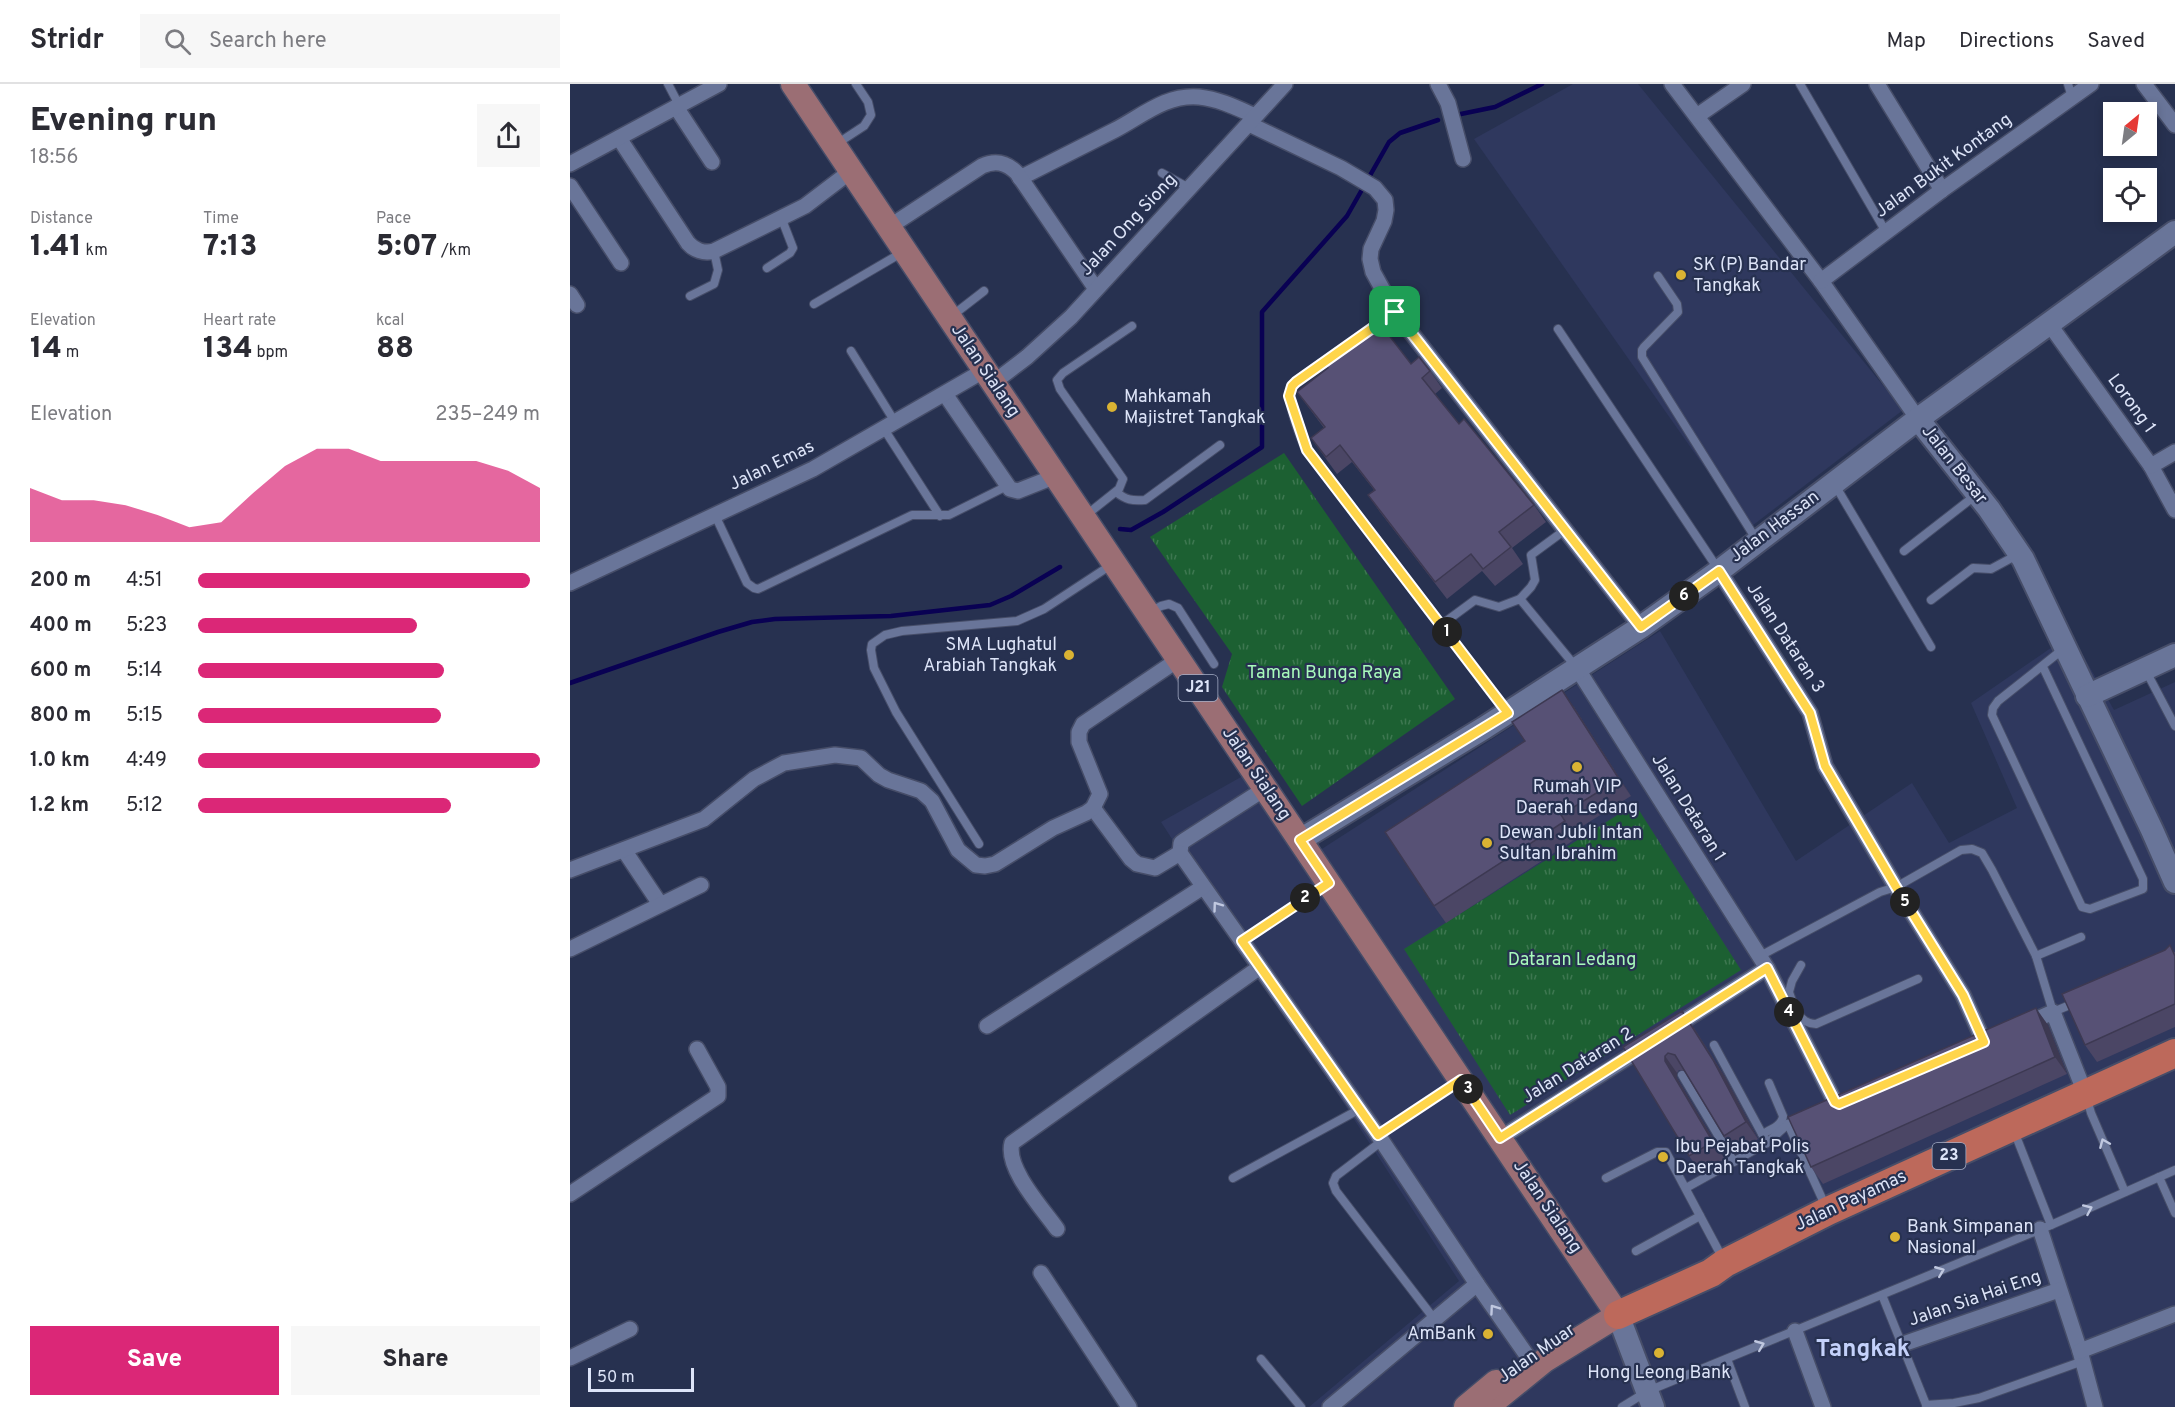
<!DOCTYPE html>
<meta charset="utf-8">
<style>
body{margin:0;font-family:Overpass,sans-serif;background:#f7f7f7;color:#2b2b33;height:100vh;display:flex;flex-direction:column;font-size:22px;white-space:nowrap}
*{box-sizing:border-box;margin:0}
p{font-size:20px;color:#7c7c81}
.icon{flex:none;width:33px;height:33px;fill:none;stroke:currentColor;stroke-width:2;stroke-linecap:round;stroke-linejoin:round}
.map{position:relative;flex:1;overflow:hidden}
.drawer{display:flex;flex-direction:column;background:#fff;width:570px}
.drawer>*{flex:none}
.needle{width:39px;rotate:29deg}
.controls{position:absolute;left:1533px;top:18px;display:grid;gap:12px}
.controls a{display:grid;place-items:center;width:54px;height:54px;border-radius:0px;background:#fff;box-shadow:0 3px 9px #0003;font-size:30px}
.scale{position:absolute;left:18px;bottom:15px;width:106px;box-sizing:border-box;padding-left:6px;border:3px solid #dde4f8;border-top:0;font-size:16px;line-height:21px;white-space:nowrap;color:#dde4f8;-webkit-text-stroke:4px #273150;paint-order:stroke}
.pin{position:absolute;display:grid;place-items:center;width:51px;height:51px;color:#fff;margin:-26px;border-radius:12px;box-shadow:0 3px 9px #0006}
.km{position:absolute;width:30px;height:30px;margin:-15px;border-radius:50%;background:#222;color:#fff;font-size:16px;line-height:30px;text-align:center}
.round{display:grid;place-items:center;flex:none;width:63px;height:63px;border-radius:0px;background:#f7f7f7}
.overview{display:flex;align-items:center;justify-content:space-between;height:102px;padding:0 30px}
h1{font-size:33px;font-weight:800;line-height:45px}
.figures{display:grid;grid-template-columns:repeat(3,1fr);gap:9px;height:102px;padding:6px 30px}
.figures div{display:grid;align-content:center}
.figures b{font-size:30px;font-weight:800}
.figures small{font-size:16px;font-weight:400}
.figures p{font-size:16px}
.chart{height:168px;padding:12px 30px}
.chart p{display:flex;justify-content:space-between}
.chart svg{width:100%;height:108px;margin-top:6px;fill:#db2777;opacity:.7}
.primary-button{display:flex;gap:12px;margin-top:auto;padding:12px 30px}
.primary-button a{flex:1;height:69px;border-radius:0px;background:#db2777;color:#fff;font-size:24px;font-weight:800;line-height:69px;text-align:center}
.primary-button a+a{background:#f7f7f7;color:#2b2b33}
ul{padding:0 30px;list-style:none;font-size:20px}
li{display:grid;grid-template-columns:96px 72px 1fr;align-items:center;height:45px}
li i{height:15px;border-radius:8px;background:#db2777}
header{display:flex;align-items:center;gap:36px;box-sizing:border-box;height:84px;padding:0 30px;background:#fff;border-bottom:2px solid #e1e1e2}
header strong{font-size:28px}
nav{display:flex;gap:33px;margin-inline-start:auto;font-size:21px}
.search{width:420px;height:54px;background:#f7f7f7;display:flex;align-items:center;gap:15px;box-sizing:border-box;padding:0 21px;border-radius:0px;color:#7c7c81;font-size:22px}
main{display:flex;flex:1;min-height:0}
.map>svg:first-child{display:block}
</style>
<header>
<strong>Stridr</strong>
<div class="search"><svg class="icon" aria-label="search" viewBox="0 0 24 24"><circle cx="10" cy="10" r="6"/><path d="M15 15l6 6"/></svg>Search here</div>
<nav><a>Map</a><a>Directions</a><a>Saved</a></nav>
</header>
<main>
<section class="drawer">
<div class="overview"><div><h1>Evening run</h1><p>18:56</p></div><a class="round"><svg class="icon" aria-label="share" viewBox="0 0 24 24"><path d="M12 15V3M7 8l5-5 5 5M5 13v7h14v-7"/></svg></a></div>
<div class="figures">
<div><p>Distance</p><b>1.41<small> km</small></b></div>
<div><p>Time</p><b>7:13</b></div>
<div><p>Pace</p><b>5:07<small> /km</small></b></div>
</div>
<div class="figures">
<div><p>Elevation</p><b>14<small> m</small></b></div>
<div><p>Heart rate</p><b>134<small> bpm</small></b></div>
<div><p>kcal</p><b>88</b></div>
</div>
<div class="chart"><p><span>Elevation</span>235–249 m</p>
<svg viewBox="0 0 160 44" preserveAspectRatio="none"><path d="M0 44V22L10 27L20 27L30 29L40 33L50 38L60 36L70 24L80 13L90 6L100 6L110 11L120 11L130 11L140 11L150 15L160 22V44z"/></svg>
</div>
<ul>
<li><b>200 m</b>4:51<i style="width:97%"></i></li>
<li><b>400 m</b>5:23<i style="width:64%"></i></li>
<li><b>600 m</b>5:14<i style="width:72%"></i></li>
<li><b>800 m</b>5:15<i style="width:71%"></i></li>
<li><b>1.0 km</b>4:49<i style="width:100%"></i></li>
<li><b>1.2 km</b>5:12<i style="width:74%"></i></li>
</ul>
<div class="primary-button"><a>Save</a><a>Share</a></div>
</section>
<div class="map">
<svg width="1605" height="1323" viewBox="0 0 1605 1323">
<defs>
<pattern id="grass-tufts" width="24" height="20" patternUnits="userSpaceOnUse" patternTransform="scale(1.5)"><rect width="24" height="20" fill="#1c6032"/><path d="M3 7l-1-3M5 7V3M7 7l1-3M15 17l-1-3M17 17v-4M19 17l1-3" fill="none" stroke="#3d7750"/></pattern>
</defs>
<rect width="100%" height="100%" fill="#273150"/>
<g fill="#2f385e">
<path d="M1003,0H1068L1333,326L1178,445L904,55Z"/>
<path d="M1090,547L1226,777L1342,699L1379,759L1447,724L1401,619L1501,550L1544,626L1605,598V1323H739L889,1197L591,738L687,684L744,770Z"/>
</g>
<g fill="url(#grass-tufts)">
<path d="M714,369L885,615L732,722L652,603L662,570L580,453Z"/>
<path d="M1065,720L1171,886L940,1031L834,865Z"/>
</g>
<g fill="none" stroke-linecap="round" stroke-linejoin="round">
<g stroke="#090153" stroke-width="4.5">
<path d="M886,31L925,23L972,0"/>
<path d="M550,445L561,446L593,428L692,363V228L777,132L819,58L830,49L868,36"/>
<path d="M0,599L148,548L182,538L205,535L321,532L420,521L441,512L490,483"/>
</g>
<g stroke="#464d68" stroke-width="10">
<g id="lane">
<path d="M98,0L109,21"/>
<path d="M1230,0L1316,148"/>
<path d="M1498,0L1502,13"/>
<path d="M268,59L294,42L301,31L298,18L286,0"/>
<path d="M592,89L619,104"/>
<path d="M197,184L220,169L223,164L211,133"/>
<path d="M1088,192L1107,220L1108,228L1074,263L1072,266V273L1186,455"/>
<path d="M120,212L144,200L148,186L144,167"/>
<path d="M244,220L333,168"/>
<path d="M383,231L414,207"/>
<path d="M988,245L1148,485"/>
<path d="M281,267L325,338"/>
<path d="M770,267L825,228"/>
<path d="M760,274C750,281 727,294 721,304C715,315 730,352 735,364L937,628"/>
<path d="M314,345L370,432"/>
<path d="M1265,401L1361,563"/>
<path d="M546,408C556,416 562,417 575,416L650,361"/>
<path d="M145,431L177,499L184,504L188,505L342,431H379L437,402"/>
<path d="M515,432L549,405L553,395L490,305L487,296L493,289L562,242"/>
<path d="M1334,467L1406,411"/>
<path d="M950,515L961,503L965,496L961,471L995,446"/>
<path d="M1361,516L1403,484L1421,485L1447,471"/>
<path d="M580,528L591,522L599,520L608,524L644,580"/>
<path d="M871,541L905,516L929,523L950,515L1006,583"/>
<path d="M1473,583L1573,795V805L1520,825L1512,823L1422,631L1423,624L1428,617L1492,566"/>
<path d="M1576,587L1605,642"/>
<path d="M409,760L326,628L304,584L301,566L302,560L315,551L332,547L447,537L474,525L541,481"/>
<path d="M672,857L755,801"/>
<path d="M1190,872L1310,808L1326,803L1391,766L1402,765L1412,769L1422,786L1466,872L1483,928L1507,918"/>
<path d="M1466,872L1511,853"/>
<path d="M1231,881L1222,897L1219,908C1224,923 1229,940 1246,940L1348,895"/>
<path d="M1144,961L1197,1059"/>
<path d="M1112,991L1164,1078"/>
<path d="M1517,1015L1521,1029L1555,1108"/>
<path d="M1218,1040L1255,1121"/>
<path d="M1444,1047L1481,1141"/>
<path d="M1192,1050C1200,1046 1212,1042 1213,1032L1199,999"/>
<path d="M808,1051L889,997"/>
<path d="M812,1057L766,1092L763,1099L766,1107L865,1236"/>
<path d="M1589,1093L1605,1129"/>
<path d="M663,1094L790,1025"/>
<path d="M1036,1094L1087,1068H1096L1153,1175"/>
<path d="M1116,1104L1197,1059L1218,1040L1229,1035"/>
<path d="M1066,1167L1130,1132"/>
<path d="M1312,1211L1357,1323"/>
<path d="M691,1275L731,1323"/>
<path d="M1157,1275L1175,1323"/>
<path d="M1356,1321L1384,1319L1409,1314L1513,1277"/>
<path d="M1052,1323L1078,1307L1481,1141L1605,1086"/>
</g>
</g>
<g stroke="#464d68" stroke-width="18">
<g id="street">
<path d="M868,0L878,19L893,75"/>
<path d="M1102,0L1251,197L1348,335"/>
<path d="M1307,0L1372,106"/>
<path d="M1574,0L1605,41"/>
<path d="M106,23L142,78"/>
<path d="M1127,32L1173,0"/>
<path d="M679,40L771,84L805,104L815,116L816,126L814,137L801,165L800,175L803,188L825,228L1071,543"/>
<path d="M49,54L118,159C124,166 134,170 144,167L235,122L281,87"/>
<path d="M0,80L149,0"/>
<path d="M450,94C482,78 513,62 545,46C572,32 596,10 629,13C649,15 667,24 685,32"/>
<path d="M0,102L51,179"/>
<path d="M319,143L412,82C425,76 436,78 447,89L526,205"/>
<path d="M1251,197L1372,106L1521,0"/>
<path d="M0,210L7,221"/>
<path d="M1480,241L1581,382L1605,426"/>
<path d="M423,299L457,273L501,233L715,0"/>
<path d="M375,310L440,405L448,407L486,392"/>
<path d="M1581,382L1605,368"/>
<path d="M1149,487L1240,629L1255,682L1326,803L1393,911L1414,958"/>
<path d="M0,499L243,385L415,286"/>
<path d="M1007,584L1197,884L1265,1018L1269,1020L1278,1018"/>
<path d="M696,704L615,756L611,759L610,769L808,1051L907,1200L958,1273"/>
<path d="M523,724L561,775L567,780L585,784L610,769"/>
<path d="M54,766L90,820"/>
<path d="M0,786L134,735L184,695L214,679L265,671L291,674L309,691L318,696L351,707L362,717L388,766L406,781L415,782L425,780L483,744L516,729L523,724L530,710L509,658V648L513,640L609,575"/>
<path d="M0,865L131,801"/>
<path d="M1454,941L1483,928L1515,1009"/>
<path d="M417,942L633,803"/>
<path d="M1101,945L1197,884"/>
<path d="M930,1054L1076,962"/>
<path d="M0,1110L148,1012V1003L127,965"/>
<path d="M487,1145C473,1125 435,1084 442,1059L690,883"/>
<path d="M1470,1145L1510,1267L1525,1323"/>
<path d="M471,1189L559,1323"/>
<path d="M1225,1247L1253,1323"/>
<path d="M1333,1260L1489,1206"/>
<path d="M1510,1267L1605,1230"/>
<path d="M0,1274L60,1245"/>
<path d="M760,1323L907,1200"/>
</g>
</g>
<g stroke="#464d68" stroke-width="26">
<g id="secondary">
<path d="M1348,335L1419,425L1453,475L1582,746L1605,798"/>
<path d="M1517,612L1605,571"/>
<path d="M730,756L914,644L1071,543L1149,487L1348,335L1605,148"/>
<path d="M1048,1231L1083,1323"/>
</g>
</g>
<g stroke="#464d68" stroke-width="27">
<g id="primary">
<path d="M223,0L1048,1231L975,1276L917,1323"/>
<path d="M896,1323L926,1298"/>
</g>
</g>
<g stroke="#464d68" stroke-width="32">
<path id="highway" d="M1048,1231L1141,1189L1155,1179L1258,1127L1605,969"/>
</g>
<use href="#lane" stroke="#697599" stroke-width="8"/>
<use href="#street" stroke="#697599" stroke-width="15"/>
<use href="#secondary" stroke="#697599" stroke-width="22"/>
<use href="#primary" stroke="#9b6e74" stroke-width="24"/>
<use href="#highway" stroke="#bd695b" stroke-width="28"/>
</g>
<g fill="#4b4665">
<path d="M780,265L841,280L860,287L872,304L865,310L889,340L964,421L976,438L942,464L953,480L925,502L912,487L877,515L810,428L798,411L804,406L782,378L767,390L741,354L754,344L727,308L757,284L751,276Z"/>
<path d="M1004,623L1061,712L1003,748L1007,754L876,839L864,822L955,657Z"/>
<path d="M1595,866L1605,868V943L1527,978L1515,961Z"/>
<path d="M1478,941L1497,990L1253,1100L1241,1083Z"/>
<path d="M1124,944L1155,993L1188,1055L1166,1069L1154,1052L1115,987L1109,986L1107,989V994L1155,1075L1131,1089L1119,1072L1053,963Z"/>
</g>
<g fill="#3d3952">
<path d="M992,606L1004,623L1061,712L1049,695Z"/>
<path d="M1466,924L1478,941L1497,990L1485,973Z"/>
<path d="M1112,927L1124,944L1155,993L1188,1055L1176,1038Z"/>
<path d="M1095,972L1107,989V994L1155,1075L1143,1058L1095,977Z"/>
</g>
<g fill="#575175" stroke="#3d3952" stroke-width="1.5">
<path d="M811,241L841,280L849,273L860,287L852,294L889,340L894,335L964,421L929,448L941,463L913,485L901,470L865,498L798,411L805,406L770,361L756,373L741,354L755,343L727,308L758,284L751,276L774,257L780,265Z"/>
<path d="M992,606L1049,695L991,731L995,737L864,822L815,748L955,657L942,638Z"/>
<path d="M1600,861L1605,872V920L1515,961L1492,910L1595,866Z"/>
<path d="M1466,924L1485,973L1241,1083L1218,1033Z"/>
<path d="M1112,927L1143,976L1176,1038L1154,1052L1105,971L1098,969L1095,972V977L1143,1058L1119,1072L1053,963Z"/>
</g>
<defs><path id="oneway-chevron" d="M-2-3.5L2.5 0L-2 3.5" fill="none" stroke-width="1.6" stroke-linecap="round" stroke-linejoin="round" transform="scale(1.5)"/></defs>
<g stroke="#c0c8e0">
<use href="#oneway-chevron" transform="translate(647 822) rotate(-126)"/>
<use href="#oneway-chevron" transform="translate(1534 1059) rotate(-113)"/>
<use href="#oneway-chevron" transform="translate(1518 1125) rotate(-24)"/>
<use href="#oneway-chevron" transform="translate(1370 1187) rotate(-22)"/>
<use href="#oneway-chevron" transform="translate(924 1225) rotate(-125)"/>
<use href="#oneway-chevron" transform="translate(1190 1261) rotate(-22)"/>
</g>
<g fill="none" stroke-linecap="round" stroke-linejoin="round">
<g stroke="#fff" stroke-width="12">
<path id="route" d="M825,228L1071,543L1149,487L1240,629L1255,682L1326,803L1393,911L1414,958L1269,1020L1265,1018L1197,884L930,1054L891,996L808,1051L672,857L759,799L730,756L938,629L737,366L719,312L722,302L726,298Z"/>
</g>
<use href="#route" stroke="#ffd54a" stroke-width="8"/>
</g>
<g fill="#dab333" stroke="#273150" stroke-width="2">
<circle cx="1111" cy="191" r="6"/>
<circle cx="542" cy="323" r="6"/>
<circle cx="499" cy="571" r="6"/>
<circle cx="1007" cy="683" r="6"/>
<circle cx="917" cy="759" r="6"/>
<circle cx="1093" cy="1073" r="6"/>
<circle cx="1325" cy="1153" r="6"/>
<circle cx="918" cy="1250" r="6"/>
<circle cx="1089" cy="1269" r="6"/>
</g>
<g text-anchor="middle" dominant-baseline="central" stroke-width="4.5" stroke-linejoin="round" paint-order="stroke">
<g fill="#273150" stroke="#a6aec6" stroke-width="1.5">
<rect x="608.5" y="591" width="39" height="26" rx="4.5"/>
<rect x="1362.5" y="1059" width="33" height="26" rx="4.5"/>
</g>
<g font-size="16" font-weight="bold" fill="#dde4f8">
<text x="628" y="604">J21</text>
<text x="1379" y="1072">23</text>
</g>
<g font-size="18" fill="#dde4f8" stroke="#273150">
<text transform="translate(1374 82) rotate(-36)">Jalan Bukit Kontang</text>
<text transform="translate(559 141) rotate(-47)">Jalan Ong Siong</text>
<text transform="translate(415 287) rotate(56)">Jalan Sialang</text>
<text transform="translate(1561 320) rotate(54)">Lorong 1</text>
<text transform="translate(1384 381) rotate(52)">Jalan Besar</text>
<text transform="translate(202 382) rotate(-26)">Jalan Emas</text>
<text transform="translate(1205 443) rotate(-37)">Jalan Hassan</text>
<text transform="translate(1215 554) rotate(57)">Jalan Dataran 3</text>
<text transform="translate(686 690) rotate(56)">Jalan Sialang</text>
<text transform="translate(1118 724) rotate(58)">Jalan Dataran 1</text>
<text transform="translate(1008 982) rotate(-32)">Jalan Dataran 2</text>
<text transform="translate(1281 1117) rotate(-25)">Jalan Payamas</text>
<text transform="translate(977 1123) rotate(56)">Jalan Sialang</text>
<text transform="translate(1405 1215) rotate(-19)">Jalan Sia Hai Eng</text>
<text transform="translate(967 1270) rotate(-35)">Jalan Muar</text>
</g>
<g font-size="18" fill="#dde4f8" stroke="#273150" text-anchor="start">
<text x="1123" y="181">SK (P) Bandar<tspan x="1123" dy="21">Tangkak</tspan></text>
<text x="554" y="313">Mahkamah<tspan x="554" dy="21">Majistret Tangkak</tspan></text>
<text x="487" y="561" text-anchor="end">SMA Lughatul<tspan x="487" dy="21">Arabiah Tangkak</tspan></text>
<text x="1007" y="703" text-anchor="middle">Rumah VIP<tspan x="1007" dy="21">Daerah Ledang</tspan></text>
<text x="929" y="749">Dewan Jubli Intan<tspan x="929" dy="21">Sultan Ibrahim</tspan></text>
<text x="1105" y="1063">Ibu Pejabat Polis<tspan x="1105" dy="21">Daerah Tangkak</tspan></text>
<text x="1337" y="1143">Bank Simpanan<tspan x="1337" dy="21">Nasional</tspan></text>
<text x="906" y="1250" text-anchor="end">AmBank</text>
<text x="1089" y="1289" text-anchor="middle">Hong Leong Bank</text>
</g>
<g font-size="18" fill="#a8fabb" stroke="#273150">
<text x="754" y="589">Taman Bunga Raya</text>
<text x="1002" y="876">Dataran Ledang</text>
</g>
<g font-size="24" font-weight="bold" fill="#c4d1fa" stroke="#273150">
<text x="1293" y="1266">Tangkak</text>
</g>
</g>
</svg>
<div class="controls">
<a><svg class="needle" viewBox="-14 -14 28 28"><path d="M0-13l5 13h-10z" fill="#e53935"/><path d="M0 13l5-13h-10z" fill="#7c7c81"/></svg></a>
<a><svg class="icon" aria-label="locate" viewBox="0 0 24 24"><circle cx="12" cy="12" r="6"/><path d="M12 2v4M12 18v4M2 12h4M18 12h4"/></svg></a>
</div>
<div class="scale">50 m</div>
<div class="pin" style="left:825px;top:228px;background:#1e9e55"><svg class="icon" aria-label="arrive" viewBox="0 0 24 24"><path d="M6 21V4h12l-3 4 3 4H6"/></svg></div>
<b class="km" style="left:877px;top:548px">1</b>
<b class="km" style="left:735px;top:814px">2</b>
<b class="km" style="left:898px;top:1005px">3</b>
<b class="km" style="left:1219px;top:928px">4</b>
<b class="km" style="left:1335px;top:818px">5</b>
<b class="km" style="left:1114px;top:512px">6</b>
</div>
</main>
